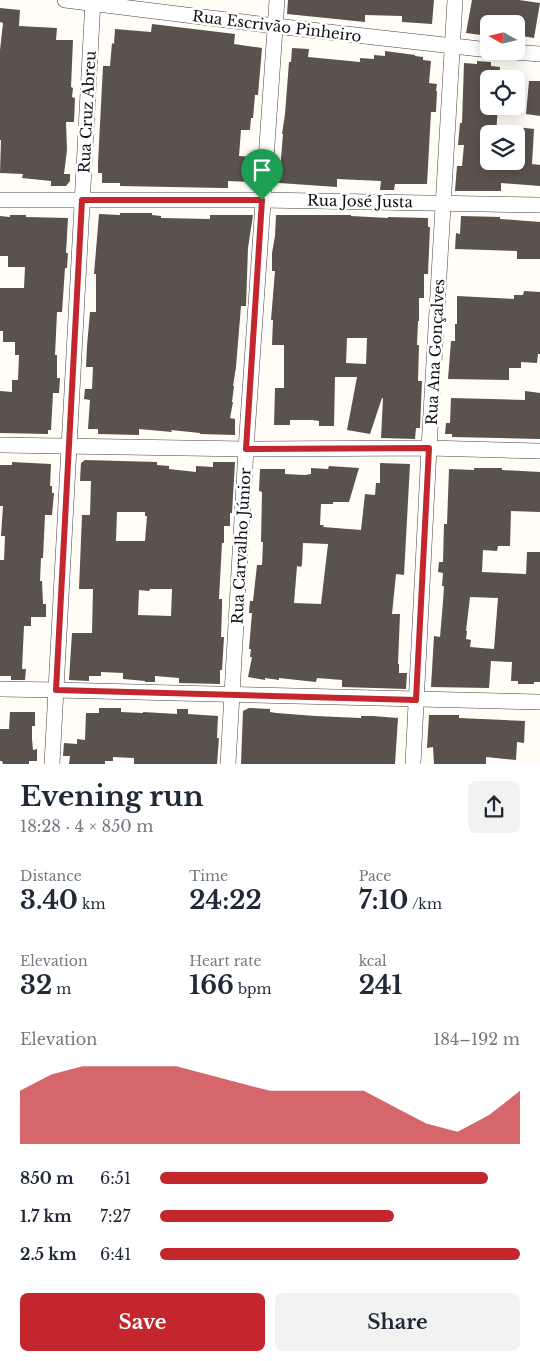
<!DOCTYPE html>
<meta charset="utf-8">
<style>
body{margin:0;font-family:"Libre Baskerville",serif;background:#f2f2f3;color:#1f2937;height:100vh;display:flex;flex-direction:column;font-size:19px;white-space:nowrap}
*{box-sizing:border-box;margin:0}
p{font-size:16px;color:#747a83}
.icon{flex:none;width:28px;height:28px;fill:none;stroke:currentColor;stroke-width:2;stroke-linecap:round;stroke-linejoin:round}
.map{position:relative;height:764px;overflow:hidden}
.sheet{display:flex;flex-direction:column;background:#fff;flex:1}
.sheet>*{flex:none}
.needle{width:32px;rotate:278deg}
.buttons{position:absolute;left:480px;top:15px;display:grid;gap:10px}
.buttons a{display:grid;place-items:center;width:45px;height:45px;border-radius:8px;background:#fff;box-shadow:0 2px 12px #0003;font-size:25px}
.pin{position:absolute;display:grid;place-items:center;width:42px;height:42px;color:#fff;margin:-51px -21px;border-radius:50% 50% 50% 0;rotate:-45deg;box-shadow:0 0 5px #0007}
.pin .icon{rotate:45deg}
.round{display:grid;place-items:center;flex:none;width:52px;height:52px;border-radius:8px;background:#f2f2f3}
.head{display:flex;align-items:center;justify-content:space-between;height:85px;padding:0 20px}
h1{font-size:28px;font-weight:800;line-height:38px}
.figures{display:grid;grid-template-columns:repeat(3,1fr);gap:8px;height:85px;padding:5px 20px}
.figures div{display:grid;align-content:center}
.figures b{font-size:25px;font-weight:800}
.figures small{font-size:14px;font-weight:400}
.figures p{font-size:14px}
.chart{height:140px;padding:10px 20px}
.chart p{display:flex;justify-content:space-between}
.chart svg{width:100%;height:90px;margin-top:5px;fill:#c4262e;opacity:.7}
.action{display:flex;gap:10px;margin-top:auto;padding:10px 20px}
.action a{flex:1;height:58px;border-radius:8px;background:#c4262e;color:#fff;font-size:20px;font-weight:800;line-height:58px;text-align:center}
.action a+a{background:#f2f2f3;color:#1f2937}
ul{padding:0 20px;list-style:none;font-size:16px}
li{display:grid;grid-template-columns:80px 60px 1fr;align-items:center;height:38px}
li i{height:12px;border-radius:6px;background:#c4262e}
.map>svg:first-child{display:block}
</style>
<div class="map">
<svg width="540" height="764" viewBox="0 0 540 764">
<rect width="100%" height="100%" fill="#fffdf5"/>
<g fill="#5a524d" fill-rule="evenodd">
<path d="M288,0H434L432,24L402,22V16L365,15V22L287,14Z"/>
<path d="M472,0H519L540,3L534,38L516,35V24H489V36L466,33Z"/>
<path d="M0,8L20,10L19,26L57,28L56,40H73L71,87L73,88L72,97L75,98L74,122H66L67,150L64,174H70V181L66,186H51V181L22,178L23,174L0,173L1,140H0V50L3,23L0,22Z"/>
<path d="M152,24L235,34L234,44L262,48L258,95H255L253,118H251L250,130H241L239,156L253,157L250,182L228,181V188H222L120,186V183H102V173H98V163L103,66H110L112,43L114,44L115,29L151,32Z"/>
<path d="M292,48L309,49L308,57L360,62V58L374,59V55L385,56V51L415,55V56L423,57V60L431,61L429,83L437,84L436,91H437L436,112H431L427,184H395L394,190H380L381,181L337,179V187L279,183L283,134H282L285,114L289,62H291Z"/>
<path d="M477,61L491,62V66L500,67L499,79H489V106H498L496,134H489V161H516V127L534,129L532,164L540,165V186L501,183V191H455L457,166H462L464,145H458L460,123H462L464,63L477,64Z"/>
<path d="M529,81H540V116L526,114Z"/>
<path d="M120,213H152V215L161,216V218L210,219V215H253L248,248L246,306H241L236,367L233,386H234L232,402H233L230,418L235,419V435L200,434V433L171,430L172,432L139,429V435L98,434V429H88L90,400L84,399L85,389H92L93,367H86L87,346L90,312H96V274H94L99,214L120,215Z"/>
<path d="M10,215H26V217L68,218L66,253H68L67,268H65L62,312H57L55,355H57V378H60L59,393H53L51,430H48V434L0,433V391L12,392V380H18L19,355H15V342H3V331H0V288H24L25,267H8V256H0V216L10,217Z"/>
<path d="M276,215H351V216L388,218V217L428,218V227H430L428,274H424V298H419V321H418L417,345H419L418,381H422L420,428H416L415,439L381,438L383,398H382L370,434L347,430L357,377H335L334,426H319V421L312,420H290V425H274L275,388H284V345H272L273,320H271L275,271H272V253L275,236ZM347,338H367L366,364L346,363Z"/>
<path d="M461,216L500,217V219L540,222V259H517V251L455,249L456,233L460,234Z"/>
<path d="M524,291L540,292V354H538L537,363L521,362V368H509V380L448,379L451,341H455V324H457V296L514,299V295H523Z"/>
<path d="M525,391L540,393V439L452,437V434H445L446,423H450L451,398L525,400Z"/>
<path d="M85,460L157,462V465L169,466V469L196,472V466L213,467V462H235L232,513H230V526H224V543H222L219,599H222V608L221,637H224L222,670H220V684L179,683V678L155,676V682H145V681L123,679V673L101,672V676H89V681L69,680L72,633H92L93,589H79L82,515H90L91,481H80L81,463ZM117,512H145V516H147L145,541H116ZM150,589H172L171,616L138,615L139,590L149,591Z"/>
<path d="M12,462L51,464L50,486H52V493H54L52,515H45L43,558H41L40,581H42L43,604H46V617H31V626H24L22,669H26L25,680H11V676H0V560H4L5,536H1L3,506H0V465H12Z"/>
<path d="M380,463L410,464L404,575L396,574L392,614H400L398,664H399V673H407L406,689L342,687V680L317,678L316,682L279,678V680L265,678V680L248,677L252,657H250L251,649H249L252,613H249L250,601H253L257,565H262L263,542H261L262,492L259,491L260,469H285V474L305,475L311,474V468L328,469L329,466L359,468L349,502H333V504H321L320,525H324L323,527L361,530L365,494L375,495L376,483H380ZM303,543L328,544L321,604L294,603L297,566L301,567L302,564Z"/>
<path d="M474,468H502V470L540,472V512L511,511L510,546H498L497,551L483,550L482,572L526,574L527,552H540V682H534V684H518V681H511L512,662L491,661L489,688L431,687L434,636L440,637L443,602L444,586H442L443,573L438,572L439,562H443L444,524H447L449,469L474,470ZM470,597L498,598L494,649L470,647L471,640L466,639L467,631H466Z"/>
<path d="M99,708H121V712L143,713V712L177,714V709H188V714L218,716L217,738H219L217,764H134V758L113,757V761H105V764H69L70,756H63L64,743L77,744V739L85,740L86,713H99Z"/>
<path d="M249,708L270,709V712L276,713L315,716L361,718V716H373L398,718L395,764H241L243,711Z"/>
<path d="M10,712H35V726H32V739L33,750L37,749V761H29V764H3L2,761H0V729H9Z"/>
<path d="M429,715H459V718L525,721L524,743L517,742L516,760L486,757V764H434L433,747L427,748Z"/>
</g>
<g fill="none" stroke-linecap="round" stroke-linejoin="round">
<g stroke="#444" stroke-width="16">
<g id="minor">
<path d="M65,0L275,26L489,50"/>
<path d="M503,51L540,54"/>
<path d="M0,200H262L540,205"/>
<path d="M0,445L246,449L429,448L540,451"/>
<path d="M0,689L56,690L540,702"/>
<path d="M52,764L93,0"/>
<path d="M228,764L246,449L277,0"/>
<path d="M413,764L429,448L455,0"/>
</g>
</g>
<use href="#minor" stroke="#fff" stroke-width="15"/>
</g>
<g fill="none" stroke-linecap="round" stroke-linejoin="round">
<g stroke="#fff" stroke-width="10">
<path id="route" d="M82,200H262L246,449L429,448L416,700L56,690Z"/>
</g>
<use href="#route" stroke="#c4262e" stroke-width="6"/>
</g>
<g text-anchor="middle" dominant-baseline="central" stroke-width="5" stroke-linejoin="round" paint-order="stroke">
<g font-size="15" fill="#111" stroke="#fff">
<text transform="translate(277 26) rotate(7)">Rua Escrivão Pinheiro</text>
<text transform="translate(87 112) rotate(-87)">Rua Cruz Abreu</text>
<text transform="translate(360 201) rotate(1)">Rua José Justa</text>
<text transform="translate(435 352) rotate(-87)">Rua Ana Gonçalves</text>
<text transform="translate(241 546) rotate(-87)">Rua Carvalho Júnior</text>
</g>
</g>
</svg>
<div class="buttons">
<a><svg class="needle" viewBox="-14 -14 28 28"><path d="M0-13l5 13h-10z" fill="#e53935"/><path d="M0 13l5-13h-10z" fill="#747a83"/></svg></a>
<a><svg class="icon" aria-label="locate" viewBox="0 0 24 24"><circle cx="12" cy="12" r="6"/><path d="M12 2v4M12 18v4M2 12h4M18 12h4"/></svg></a>
<a><svg class="icon" aria-label="layers" viewBox="0 0 24 24"><path d="M12 4l9 5-9 5-9-5zM3 14l9 5 9-5"/></svg></a>
</div>
<div class="pin" style="left:262px;top:200px;background:#1e9e55"><svg class="icon" aria-label="arrive" viewBox="0 0 24 24"><path d="M6 21V4h12l-3 4 3 4H6"/></svg></div>
</div>
<section class="sheet">
<div class="head"><div><h1>Evening run</h1><p>18:28 · 4 × 850 m</p></div><a class="round"><svg class="icon" aria-label="share" viewBox="0 0 24 24"><path d="M12 15V3M7 8l5-5 5 5M5 13v7h14v-7"/></svg></a></div>
<div class="figures">
<div><p>Distance</p><b>3.40<small> km</small></b></div>
<div><p>Time</p><b>24:22</b></div>
<div><p>Pace</p><b>7:10<small> /km</small></b></div>
</div>
<div class="figures">
<div><p>Elevation</p><b>32<small> m</small></b></div>
<div><p>Heart rate</p><b>166<small> bpm</small></b></div>
<div><p>kcal</p><b>241</b></div>
</div>
<div class="chart"><p><span>Elevation</span>184–192 m</p>
<svg viewBox="0 0 160 44" preserveAspectRatio="none"><path d="M0 44V18L10 10L20 6L30 6L40 6L50 6L60 10L70 14L80 18L90 18L100 18L110 18L120 26L130 34L140 38L150 30L160 18V44z"/></svg>
</div>
<ul>
<li><b>850 m</b>6:51<i style="width:91%"></i></li>
<li><b>1.7 km</b>7:27<i style="width:65%"></i></li>
<li><b>2.5 km</b>6:41<i style="width:100%"></i></li>
</ul>
<div class="action"><a>Save</a><a>Share</a></div>
</section>
